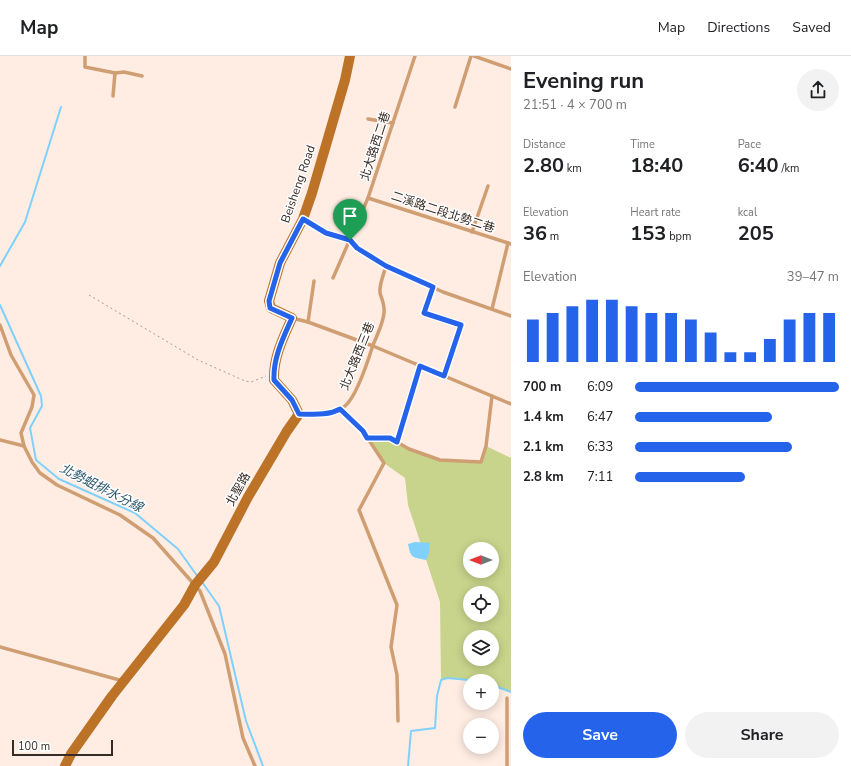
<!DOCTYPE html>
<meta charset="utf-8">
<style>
body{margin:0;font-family:"Nunito Sans","Noto Sans TC",sans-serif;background:#f2f2f2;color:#202124;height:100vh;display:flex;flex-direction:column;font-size:15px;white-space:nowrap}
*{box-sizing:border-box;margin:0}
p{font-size:13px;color:#757577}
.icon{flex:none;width:22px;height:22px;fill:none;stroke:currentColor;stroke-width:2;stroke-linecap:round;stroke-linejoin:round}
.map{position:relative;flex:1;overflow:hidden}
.panel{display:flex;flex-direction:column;background:#fff;width:340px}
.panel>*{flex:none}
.needle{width:26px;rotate:270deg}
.buttons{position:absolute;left:463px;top:486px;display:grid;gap:8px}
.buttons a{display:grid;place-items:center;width:36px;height:36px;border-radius:50%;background:#fff;box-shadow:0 2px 10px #0003;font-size:20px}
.scale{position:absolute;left:12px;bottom:10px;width:101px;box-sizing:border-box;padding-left:4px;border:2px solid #362b25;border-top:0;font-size:11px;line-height:14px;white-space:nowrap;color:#362b25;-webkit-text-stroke:3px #fff;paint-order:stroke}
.pin{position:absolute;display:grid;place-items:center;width:34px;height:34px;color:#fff;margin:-41px -17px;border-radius:50% 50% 50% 0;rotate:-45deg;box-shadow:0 0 4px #0007}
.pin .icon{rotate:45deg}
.round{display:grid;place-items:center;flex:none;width:42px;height:42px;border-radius:21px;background:#f2f2f2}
.headline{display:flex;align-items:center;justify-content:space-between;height:68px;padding:0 12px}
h1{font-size:22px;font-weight:700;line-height:30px}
.metrics{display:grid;grid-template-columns:repeat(3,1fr);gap:6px;height:68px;padding:4px 12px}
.metrics div{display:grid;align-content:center}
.metrics b{font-size:20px;font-weight:700}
.metrics small{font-size:11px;font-weight:400}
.metrics p{font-size:11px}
.chart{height:112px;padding:8px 12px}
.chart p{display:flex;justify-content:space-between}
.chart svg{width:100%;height:72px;margin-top:4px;stroke:#2563eb;stroke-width:6}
.button{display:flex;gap:8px;margin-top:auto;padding:8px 12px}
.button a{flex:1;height:46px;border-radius:24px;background:#2563eb;color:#fff;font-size:16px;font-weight:700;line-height:46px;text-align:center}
.button a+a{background:#f2f2f2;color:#202124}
ul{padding:0 12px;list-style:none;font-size:13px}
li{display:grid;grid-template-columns:64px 48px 1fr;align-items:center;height:30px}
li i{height:10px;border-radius:5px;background:#2563eb}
header{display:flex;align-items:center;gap:24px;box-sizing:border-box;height:56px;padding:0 20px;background:#fff;border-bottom:1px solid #e0e0e0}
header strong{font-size:19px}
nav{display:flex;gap:22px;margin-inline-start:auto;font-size:14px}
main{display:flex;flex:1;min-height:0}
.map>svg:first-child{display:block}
</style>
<header>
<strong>Map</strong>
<nav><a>Map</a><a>Directions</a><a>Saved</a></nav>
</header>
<main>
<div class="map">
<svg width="511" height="710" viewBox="0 0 511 710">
<rect width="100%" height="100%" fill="#ffede3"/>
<path fill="#c8d38b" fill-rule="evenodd" d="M367,382H390L409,393L440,404L481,406L486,390L511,402V636L492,629V625L447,622L441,624L440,546L408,449L405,422L384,407ZM470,493H492V515H470ZM470,537H492V559H470ZM470,581H492V603H470Z"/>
<path fill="#7fd1fc" d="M415,486L430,487L429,497L426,504C412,501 411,503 408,488Z"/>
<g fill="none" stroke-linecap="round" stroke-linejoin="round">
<g stroke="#7fd1fc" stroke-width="2">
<path d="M0,210L25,166L61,51"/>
<path d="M0,249L41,340L42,350L30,372L36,404L59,423L135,457L178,493L198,521"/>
<path d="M202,526L219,550L246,665L263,710"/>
<path d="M492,629L511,636"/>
<path d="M408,710L411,675L435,672L437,640L441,624L447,622L480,625"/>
</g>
<path stroke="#a7988f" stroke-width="1" stroke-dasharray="2 3" stroke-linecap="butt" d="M89,239L198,304L245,325L251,326L266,320"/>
<g stroke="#d09e73" stroke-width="3.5">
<path d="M85,0V11L115,17L124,16L142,20"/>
<path d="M474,0L511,13"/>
<path d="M113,40L115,17"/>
<path d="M455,51L471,0"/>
<path d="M368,63L393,67"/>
<path d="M368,142L511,188"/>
<path d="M303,163L326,177L350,184L357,192L386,210L443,236L511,260"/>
<path d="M472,176L488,130"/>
<path d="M333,222L368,142L415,0"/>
<path d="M433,231L425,257L461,269L444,320"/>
<path d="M492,253L508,187"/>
<path d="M292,262L308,266L373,290L511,348"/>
<path d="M308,266L314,225"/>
<path d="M0,269L11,299L34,339L32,351L21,377L24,390L32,406L40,417L57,429L120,459L153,482L200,535L225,598L243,682L255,710"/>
<path d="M340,353L363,375L384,407L359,454L397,549L391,591L397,619L398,665"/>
<path d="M300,358C315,358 333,360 345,350C357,340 368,305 373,289C377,279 383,268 384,257C385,249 382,244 380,237C379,228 384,218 386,210"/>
<path d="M367,382H390L409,393L440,404L481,406L486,390L492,340"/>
<path d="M0,384L24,390"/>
<path d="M397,386L420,310"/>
<path d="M0,591L123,625"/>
<path d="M507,642V710"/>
</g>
<path stroke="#bc7328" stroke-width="10" d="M65,710L71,698L112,640L184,549L195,529L214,506L248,441L287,375L299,358L292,344L274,324C273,302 283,282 292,262L271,252L269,245L280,207L303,163L312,137L345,24L350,0"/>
</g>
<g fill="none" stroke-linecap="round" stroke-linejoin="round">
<g stroke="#fff" stroke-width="8">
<path id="route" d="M303,163L326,177L350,184L357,192L386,210L433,231L424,257L461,269L444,320L420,310L397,386L390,382H367L363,375L340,353C328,360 312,358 299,358L292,344L274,324C273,302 283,282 292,262L270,252L269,245L280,207Z"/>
</g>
<use href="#route" stroke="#2563eb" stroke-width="5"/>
</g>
<g text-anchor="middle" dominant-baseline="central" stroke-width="3" stroke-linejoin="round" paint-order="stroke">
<g font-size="12" fill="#362b25" stroke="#fff">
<text transform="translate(375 90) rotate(-72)">北大路西二巷</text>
<text transform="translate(298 128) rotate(-71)">Beisheng Road</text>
<text transform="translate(443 156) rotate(18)">二溪路二段北勢二巷</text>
<text transform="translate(357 300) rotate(-68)">北大路西三巷</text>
<text transform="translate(238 433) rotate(-61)">北聖路</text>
</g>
<g font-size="13" font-style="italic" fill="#2a576e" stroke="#fff">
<text transform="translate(101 432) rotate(27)">北勢蛆排水分線</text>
</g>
</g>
</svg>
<div class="buttons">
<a><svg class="needle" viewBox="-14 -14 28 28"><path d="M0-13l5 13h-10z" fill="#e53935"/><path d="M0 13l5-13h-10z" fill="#757577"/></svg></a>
<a><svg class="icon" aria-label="locate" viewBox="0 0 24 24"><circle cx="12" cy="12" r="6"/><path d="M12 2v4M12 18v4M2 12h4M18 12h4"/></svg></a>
<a><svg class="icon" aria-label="layers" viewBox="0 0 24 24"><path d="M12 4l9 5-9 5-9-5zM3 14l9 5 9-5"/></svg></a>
<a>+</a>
<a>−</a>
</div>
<div class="scale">100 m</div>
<div class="pin" style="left:350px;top:184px;background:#1e9e55"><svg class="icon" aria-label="arrive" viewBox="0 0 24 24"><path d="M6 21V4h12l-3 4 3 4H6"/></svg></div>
</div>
<section class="panel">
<div class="headline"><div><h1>Evening run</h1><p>21:51 · 4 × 700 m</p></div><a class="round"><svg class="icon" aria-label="share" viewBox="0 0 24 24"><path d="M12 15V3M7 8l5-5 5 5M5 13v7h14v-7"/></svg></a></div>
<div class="metrics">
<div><p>Distance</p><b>2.80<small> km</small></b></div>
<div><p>Time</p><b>18:40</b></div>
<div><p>Pace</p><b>6:40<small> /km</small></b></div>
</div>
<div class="metrics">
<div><p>Elevation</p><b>36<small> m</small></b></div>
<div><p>Heart rate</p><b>153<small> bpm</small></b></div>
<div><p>kcal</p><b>205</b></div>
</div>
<div class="chart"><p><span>Elevation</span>39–47 m</p>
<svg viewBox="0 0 160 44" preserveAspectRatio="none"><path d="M5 44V18M15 44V14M25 44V10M35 44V6M45 44V6M55 44V10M65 44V14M75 44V14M85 44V18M95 44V26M105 44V38M115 44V38M125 44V30M135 44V18M145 44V14M155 44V14"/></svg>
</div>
<ul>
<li><b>700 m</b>6:09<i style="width:100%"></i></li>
<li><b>1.4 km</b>6:47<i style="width:67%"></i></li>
<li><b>2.1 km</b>6:33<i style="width:77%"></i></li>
<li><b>2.8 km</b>7:11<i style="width:54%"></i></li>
</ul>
<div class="button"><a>Save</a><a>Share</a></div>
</section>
</main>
